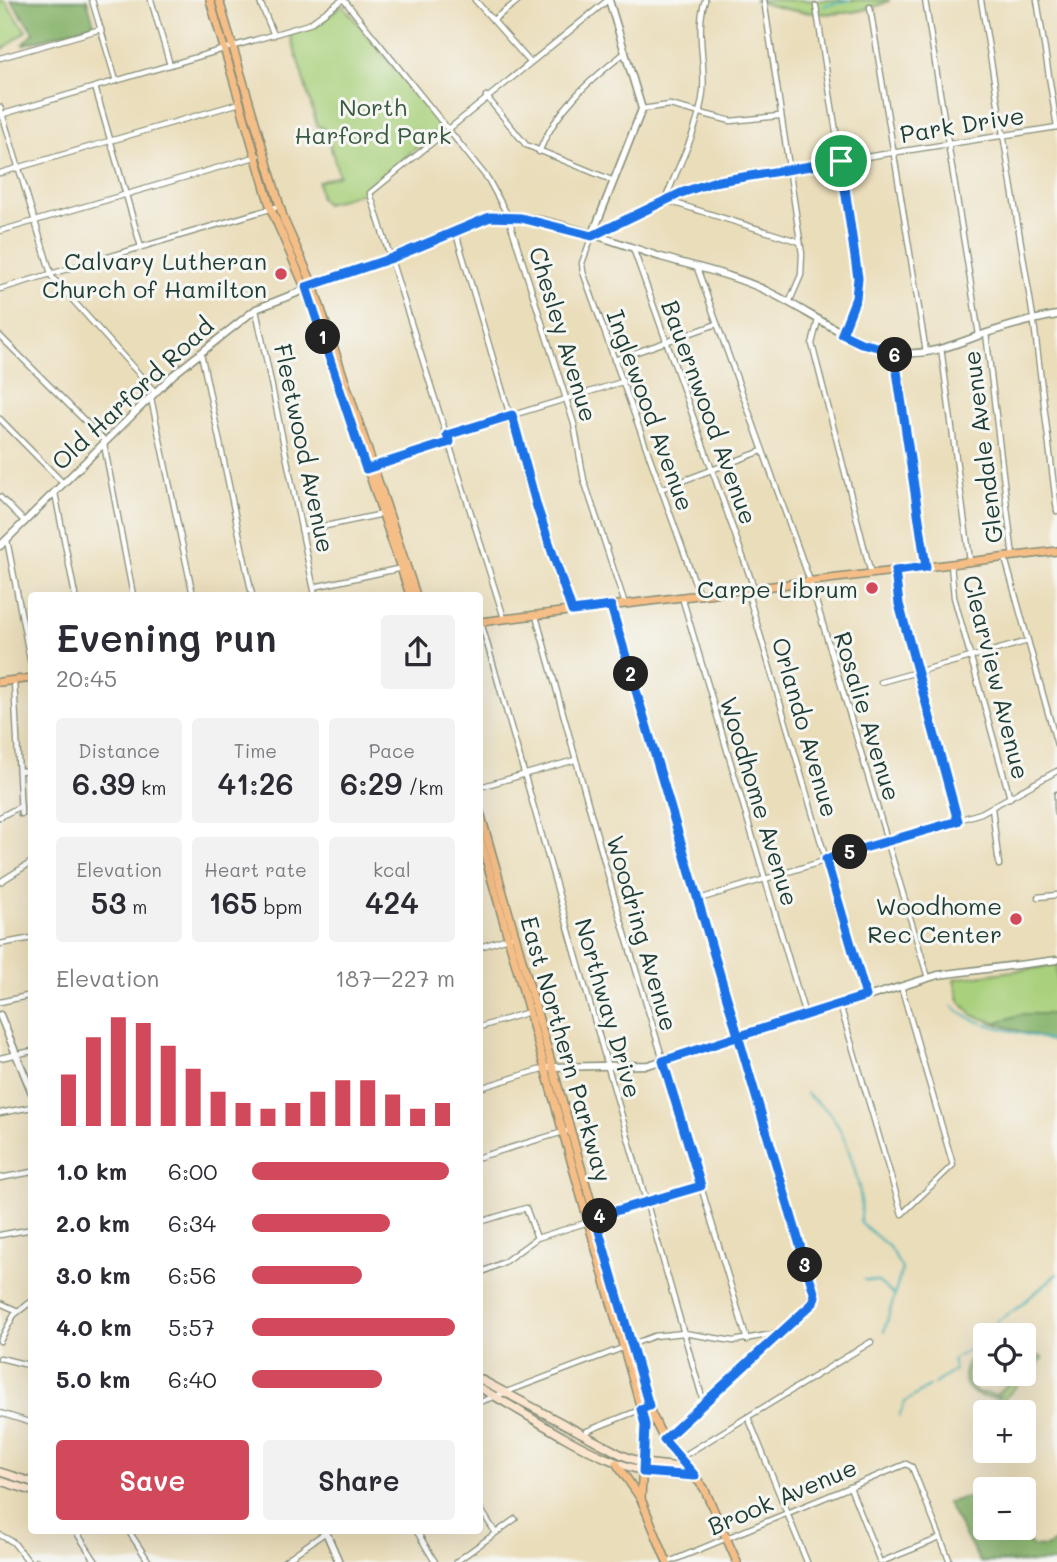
<!DOCTYPE html>
<meta charset="utf-8">
<style>
body{margin:0;font-family:Mali,sans-serif;background:#f2f2f3;color:#2b2b33;height:100vh;display:flex;flex-direction:column;font-size:26px;white-space:nowrap}
*{box-sizing:border-box;margin:0}
p{font-size:23px;color:#7c7c81}
.icon{flex:none;width:38px;height:38px;fill:none;stroke:currentColor;stroke-width:2;stroke-linecap:round;stroke-linejoin:round}
.map{position:relative;flex:1;overflow:hidden}
.drawer{position:absolute;left:28px;top:592px;width:455px;height:942px;display:flex;flex-direction:column;background:#fff;border-radius:7px;box-shadow:0 7px 28px #0002}
.drawer>*{flex:none}
.fabs{position:absolute;left:973px;top:1323px;display:grid;gap:14px}
.fabs a{display:grid;place-items:center;width:63px;height:63px;border-radius:7px;background:#fff;box-shadow:0 7px 28px #0002;font-size:35px}
.pin{position:absolute;display:grid;place-items:center;width:60px;height:60px;color:#fff;margin:-30px;border:4px solid #fff;border-radius:50%;box-shadow:0 2px 7px #0007}
.km{position:absolute;width:35px;height:35px;margin:-18px;border-radius:50%;background:#222;color:#fff;font-size:19px;line-height:35px;text-align:center}
.round{display:grid;place-items:center;flex:none;width:74px;height:74px;border-radius:7px;background:#f2f2f3}
.summary{display:flex;align-items:center;justify-content:space-between;height:119px;padding:0 28px}
h1{font-size:38px;font-weight:600;line-height:52px}
.metrics{display:grid;grid-template-columns:repeat(3,1fr);gap:10px;height:119px;padding:7px 28px}
.metrics div{display:grid;align-content:center;border-radius:7px;background:#f2f2f3;text-align:center}
.metrics b{font-size:30px;font-weight:600}
.metrics small{font-size:19px;font-weight:400}
.metrics p{font-size:19px}
.chart{height:196px;padding:14px 28px}
.chart p{display:flex;justify-content:space-between}
.chart svg{width:100%;height:126px;margin-top:7px;stroke:#d1495b;stroke-width:6}
.button{display:flex;gap:14px;margin-top:auto;padding:14px 28px}
.button a{flex:1;height:80px;border-radius:7px;background:#d1495b;color:#fff;font-size:28px;font-weight:600;line-height:80px;text-align:center}
.button a+a{background:#f2f2f3;color:#2b2b33}
ul{padding:0 28px;list-style:none;font-size:23px}
li{display:grid;grid-template-columns:112px 84px 1fr;align-items:center;height:52px}
li i{height:18px;border-radius:9px;background:#d1495b}
.map>svg:first-child{display:block}
</style>
<div class="map">
<svg width="1057" height="1562" viewBox="0 0 1057 1562">
<rect width="100%" height="100%" fill="#f6f6f2"/>
<filter id="ink" filterUnits="userSpaceOnUse"><feTurbulence type="fractalNoise" baseFrequency=".0143" numOctaves="2"/><feDisplacementMap in="SourceGraphic" scale="14" xChannelSelector="R" yChannelSelector="G"/><feConvolveMatrix kernelMatrix="1 2 1 2 8 2 1 2 1" color-interpolation-filters="sRGB"/></filter>
<filter id="wash" filterUnits="userSpaceOnUse"><feTurbulence type="fractalNoise" baseFrequency=".00686" numOctaves="4" result="noise"/><feDisplacementMap in="SourceGraphic" scale="28" xChannelSelector="R" yChannelSelector="G"/><feGaussianBlur stdDeviation="1.57" result="paint"/><feColorMatrix in="noise" values="0 0 0 0 0 0 0 0 0 0 0 0 0 0 0 0 0 1.4 0 .05"/><feComposite in="paint" operator="in"/></filter>
<g filter="url(#wash)">
<rect width="100%" height="100%" fill="#eaddba"/>
<g fill="#a9d07b" stroke="#648658" stroke-width="2">
<path d="M0,0H4L26,31L3,49L0,45Z"/>
<path d="M754,0H890C851,21 795,15 754,0Z"/>
<path d="M343,5L442,127L361,193L326,204L320,198L318,182L339,175L325,129L317,125L290,34L316,26Z"/>
<path d="M1057,965V1043L972,1015L959,1000L954,979Z"/>
<path d="M1009,1328C1029,1331 1037,1345 1032,1363L1040,1356L1043,1359L996,1407L993,1404L1000,1396C981,1402 957,1389 966,1366C969,1357 979,1350 985,1344C981,1362 952,1369 976,1392L996,1395L1019,1374H1024L1031,1353L1024,1335L1009,1331L993,1335Z"/>
</g>
<g fill="#86b26b" stroke="#527850" stroke-width="2">
<path d="M11,0H87L94,24L22,45L34,33Z"/>
<path d="M1022,1014H1057V1043L994,1023Z"/>
<path d="M966,1497L976,1502L985,1499V1528H1017L1032,1546L1046,1547L1057,1541V1562H980L947,1503Z"/>
</g>
<g fill="none" stroke-linecap="round" stroke-linejoin="round">
<g stroke="#3caeb4" stroke-width="2">
<path d="M824,6L850,0"/>
<path d="M952,1005C970,1028 1029,1032 1057,1043"/>
<path d="M806,1093C814,1102 823,1105 830,1114C846,1133 867,1198 860,1222L889,1247L902,1269L884,1332"/>
<path d="M864,1280L877,1281L893,1294"/>
<path d="M934,1384L955,1370L952,1360L973,1347L1000,1319L1016,1309L1057,1274"/>
<path d="M899,1417L905,1402L930,1386"/>
</g>
</g>
</g>
<g filter="url(#ink)">
<g fill="none" stroke-linecap="round" stroke-linejoin="round">
<g stroke="#848d77" stroke-width="7">
<g id="minor">
<path d="M92,0L116,81"/>
<path d="M151,0L170,65"/>
<path d="M259,0L274,35"/>
<path d="M344,0L488,179L508,216L574,424L584,480L625,604"/>
<path d="M475,0L529,61"/>
<path d="M705,0C695,32 706,61 703,92C699,129 678,166 665,200L800,242"/>
<path d="M764,0L802,254L801,275L789,303"/>
<path d="M925,0L979,335"/>
<path d="M981,0L1034,323L1057,511"/>
<path d="M1037,0L1057,127"/>
<path d="M816,6L858,270L856,298L842,333"/>
<path d="M870,7L926,352"/>
<path d="M493,20L519,0"/>
<path d="M0,58L101,29"/>
<path d="M95,87L141,247"/>
<path d="M486,96L526,145L614,181"/>
<path d="M0,107L52,277L156,393"/>
<path d="M642,109L670,105L731,121L779,116"/>
<path d="M0,115L309,24L342,0"/>
<path d="M539,152C556,109 591,79 626,52"/>
<path d="M0,173L240,103"/>
<path d="M455,230L537,507L572,611"/>
<path d="M0,231L258,156"/>
<path d="M633,248L754,588"/>
<path d="M697,268L810,581L928,978"/>
<path d="M0,289L280,206"/>
<path d="M256,310L315,595"/>
<path d="M818,320L812,344L871,574"/>
<path d="M986,333L1013,557"/>
<path d="M0,336L103,439L133,595"/>
<path d="M941,348L970,561"/>
<path d="M894,351L926,567"/>
<path d="M201,353L252,595"/>
<path d="M614,360L717,324"/>
<path d="M151,398L193,595"/>
<path d="M0,419L63,483"/>
<path d="M447,435L622,382"/>
<path d="M374,467L450,442"/>
<path d="M661,489L762,451"/>
<path d="M55,493L75,595"/>
<path d="M0,497L24,521"/>
<path d="M302,531L383,514"/>
<path d="M7,540L32,670"/>
<path d="M1005,558L1057,745"/>
<path d="M951,564L954,597L1010,798"/>
<path d="M895,572L903,619L958,821"/>
<path d="M314,587L402,568"/>
<path d="M747,590L866,996"/>
<path d="M699,594L583,272L582,263L592,236L681,193L719,180L1057,127"/>
<path d="M682,597L805,1015"/>
<path d="M611,606L815,1300L664,1440"/>
<path d="M536,616L615,900L747,1340"/>
<path d="M504,618L370,193L608,0"/>
<path d="M481,622L704,1404"/>
<path d="M14,681L21,814"/>
<path d="M881,682L1028,641"/>
<path d="M19,771L32,770"/>
<path d="M480,787L575,760"/>
<path d="M1057,794V813"/>
<path d="M992,808L999,865"/>
<path d="M0,817L21,806"/>
<path d="M0,882L32,862"/>
<path d="M1038,897L1057,895"/>
<path d="M696,900L981,813L1057,771"/>
<path d="M0,944L32,938"/>
<path d="M480,947L511,937"/>
<path d="M0,1002L32,995"/>
<path d="M840,1005L902,1214L953,1165L901,986"/>
<path d="M480,1027L529,1012"/>
<path d="M0,1058L32,1051"/>
<path d="M480,1088L545,1068"/>
<path d="M0,1113L32,1107"/>
<path d="M480,1157L570,1130"/>
<path d="M0,1178L32,1172"/>
<path d="M480,1222L526,1208L537,1238"/>
<path d="M0,1235L32,1229"/>
<path d="M480,1273L504,1262L537,1238L701,1187"/>
<path d="M0,1303L18,1311"/>
<path d="M0,1341L14,1315L32,1301"/>
<path d="M0,1358L32,1366"/>
<path d="M480,1402L654,1336L684,1333L733,1341L773,1334L777,1336"/>
<path d="M0,1413L32,1423"/>
<path d="M748,1417L807,1562"/>
<path d="M587,1431L642,1409"/>
<path d="M680,1458L871,1342"/>
<path d="M850,1487L880,1562"/>
<path d="M480,1508L495,1532"/>
<path d="M75,1530L96,1562"/>
<path d="M128,1530L149,1562"/>
<path d="M416,1530L435,1562"/>
<path d="M0,1535L13,1542L29,1562"/>
<path d="M37,1561L38,1562"/>
<path d="M283,1562L329,1530"/>
<path d="M456,1562L515,1519"/>
<path d="M669,1562L906,1464L912,1467L950,1562"/>
<path d="M881,1562L940,1538"/>
</g>
</g>
<g stroke="#848d77" stroke-width="9">
<g id="tertiary">
<path d="M592,236L642,109L609,0"/>
<path d="M0,546L173,375L256,309L490,217C534,209 616,243 661,257C696,267 734,275 767,291C815,314 853,348 907,353C935,355 964,340 990,332C1012,325 1034,319 1057,315"/>
<path d="M0,1015L32,1093"/>
<path d="M550,1067L648,1065L938,975L1057,960"/>
<path d="M325,1530L339,1562"/>
</g>
</g>
<g stroke="#848d77" stroke-width="10">
<g id="secondary">
<path d="M480,1379L622,1455L643,1463L689,1468"/>
<path d="M480,1388C545,1423 618,1482 696,1476"/>
<path d="M0,1472L32,1482"/>
<path d="M0,1481L32,1491"/>
</g>
</g>
<g stroke="#848d77" stroke-width="10">
<g id="primary">
<path d="M210,0L271,209L313,306L410,595"/>
<path d="M219,0L284,220L313,285L416,595"/>
<path d="M480,622L1057,551"/>
<path d="M0,682L32,678"/>
<path d="M480,812L651,1413L664,1440L704,1488L737,1562"/>
<path d="M480,838L641,1409L645,1425L641,1499L667,1562"/>
<path d="M616,1463L641,1499"/>
</g>
</g>
<use href="#minor" stroke="#fff" stroke-width="4.5"/>
<use href="#tertiary" stroke="#fff" stroke-width="6"/>
<use href="#secondary" stroke="#fbe5cf" stroke-width="7"/>
<use href="#primary" stroke="#f6be87" stroke-width="7"/>
</g>
</g>
<g fill="none" stroke-linecap="round" stroke-linejoin="round" filter="url(#ink)">
<g stroke="#fff" stroke-width="14">
<path id="route" d="M841,161L713,182L681,193L592,236L521,218L490,217L392,258L306,287L366,469L450,442L447,435L512,415L537,507L572,611L611,606L815,1296L813,1303L664,1440L695,1476L643,1472L645,1425L641,1409L649,1406L595,1217L701,1186L663,1061C730,1039 798,1017 866,996L826,859L958,821L899,604L895,571L926,567L894,351L861,343L842,334L856,298L858,278L841,161"/>
</g>
<use href="#route" stroke="#1a73e8" stroke-width="9"/>
</g>
<g fill="#d1495b" stroke="#f6f6f2" stroke-width="2.5">
<circle cx="281" cy="274" r="7"/>
<circle cx="872" cy="588" r="7"/>
<circle cx="1016" cy="919" r="7"/>
</g>
<g text-anchor="middle" dominant-baseline="central" stroke-width="6" stroke-linejoin="round" paint-order="stroke">
<g font-size="24" fill="#3b5a42" stroke="#f6f6f2">
<text x="373" y="106">North<tspan x="373" dy="28">Harford Park</tspan></text>
</g>
<g font-size="24" fill="#1f3d34" stroke="#f6f6f2">
<text transform="translate(962 124) rotate(-9)">Park Drive</text>
<text transform="translate(564 334) rotate(73)">Chesley Avenue</text>
<text transform="translate(132 393) rotate(-43)">Old Harford Road</text>
<text transform="translate(651 410) rotate(70)">Inglewood Avenue</text>
<text transform="translate(710 412) rotate(70)">Bauernwood Avenue</text>
<text transform="translate(982 447) rotate(-97)">Glendale Avenue</text>
<text transform="translate(305 448) rotate(78)">Fleetwood Avenue</text>
<text transform="translate(997 677) rotate(76)">Clearview Avenue</text>
<text transform="translate(868 716) rotate(73)">Rosalie Avenue</text>
<text transform="translate(806 727) rotate(74)">Orlando Avenue</text>
<text transform="translate(760 801) rotate(73)">Woodhome Avenue</text>
<text transform="translate(643 933) rotate(74)">Woodring Avenue</text>
<text transform="translate(609 1008) rotate(74)">Northway Drive</text>
<text transform="translate(567 1049) rotate(74)">East Northern Parkway</text>
<text transform="translate(782 1496) rotate(-23)">Brook Avenue</text>
</g>
<g font-size="24" fill="#1f3d34" stroke="#f6f6f2" text-anchor="end">
<text x="267" y="260">Calvary Lutheran<tspan x="267" dy="28">Church of Hamilton</tspan></text>
<text x="858" y="588">Carpe Librum</text>
<text x="1002" y="905">Woodhome<tspan x="1002" dy="28">Rec Center</tspan></text>
</g>
</g>
</svg>
<div class="fabs">
<a><svg class="icon" aria-label="locate" viewBox="0 0 24 24"><circle cx="12" cy="12" r="6"/><path d="M12 2v4M12 18v4M2 12h4M18 12h4"/></svg></a>
<a>+</a>
<a>−</a>
</div>
<div class="pin" style="left:841px;top:161px;background:#1e9e55"><svg class="icon" aria-label="arrive" viewBox="0 0 24 24"><path d="M6 21V4h12l-3 4 3 4H6"/></svg></div>
<b class="km" style="left:323px;top:337px">1</b>
<b class="km" style="left:631px;top:674px">2</b>
<b class="km" style="left:805px;top:1265px">3</b>
<b class="km" style="left:600px;top:1216px">4</b>
<b class="km" style="left:850px;top:852px">5</b>
<b class="km" style="left:895px;top:355px">6</b>
<section class="drawer">
<div class="summary"><div><h1>Evening run</h1><p>20:45</p></div><a class="round"><svg class="icon" aria-label="share" viewBox="0 0 24 24"><path d="M12 15V3M7 8l5-5 5 5M5 13v7h14v-7"/></svg></a></div>
<div class="metrics">
<div><p>Distance</p><b>6.39<small> km</small></b></div>
<div><p>Time</p><b>41:26</b></div>
<div><p>Pace</p><b>6:29<small> /km</small></b></div>
</div>
<div class="metrics">
<div><p>Elevation</p><b>53<small> m</small></b></div>
<div><p>Heart rate</p><b>165<small> bpm</small></b></div>
<div><p>kcal</p><b>424</b></div>
</div>
<div class="chart"><p><span>Elevation</span>187–227 m</p>
<svg viewBox="0 0 160 44" preserveAspectRatio="none"><path d="M5 44V26M15 44V13M25 44V6M35 44V8M45 44V16M55 44V24M65 44V32M75 44V36M85 44V38M95 44V36M105 44V32M115 44V28M125 44V28M135 44V33M145 44V38M155 44V36"/></svg>
</div>
<ul>
<li><b>1.0 km</b>6:00<i style="width:97%"></i></li>
<li><b>2.0 km</b>6:34<i style="width:68%"></i></li>
<li><b>3.0 km</b>6:56<i style="width:54%"></i></li>
<li><b>4.0 km</b>5:57<i style="width:100%"></i></li>
<li><b>5.0 km</b>6:40<i style="width:64%"></i></li>
</ul>
<div class="button"><a>Save</a><a>Share</a></div>
</section>
</div>
